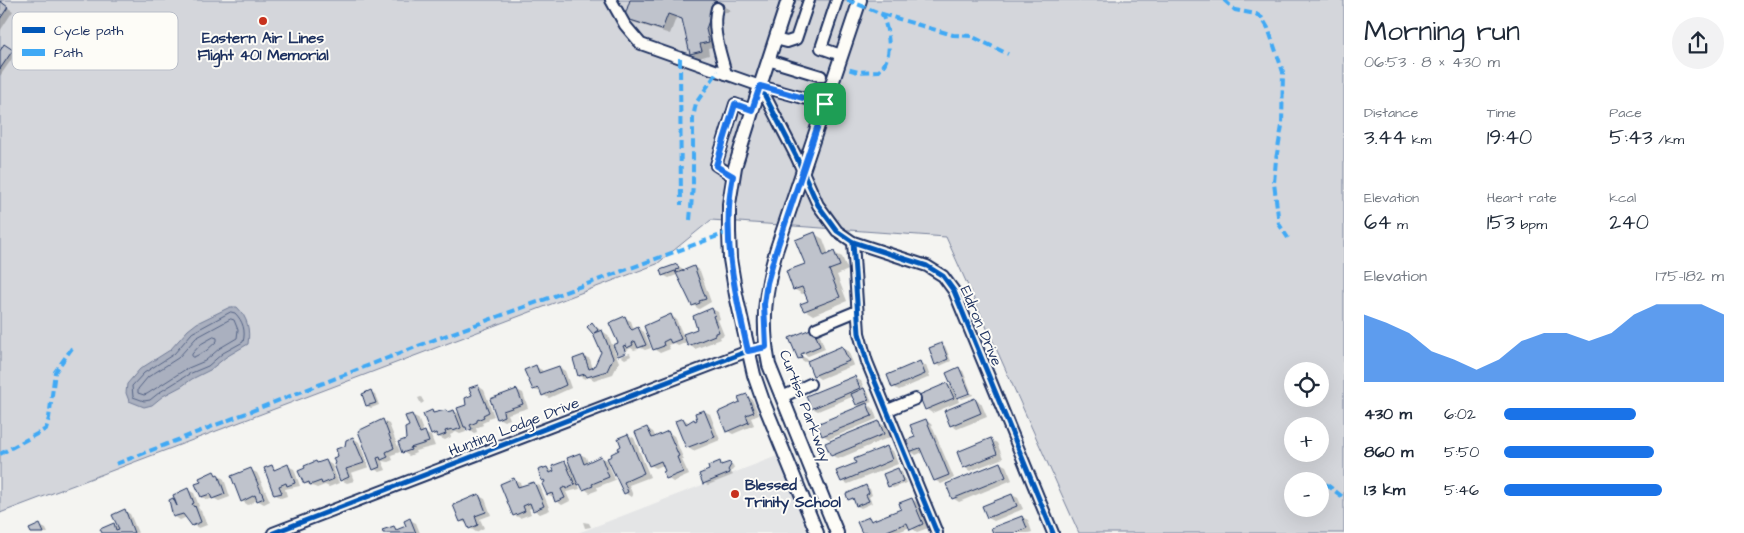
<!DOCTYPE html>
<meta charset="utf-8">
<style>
body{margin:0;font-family:"Architects Daughter",sans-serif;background:#f2f2f3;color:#1f2937;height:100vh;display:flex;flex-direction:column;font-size:19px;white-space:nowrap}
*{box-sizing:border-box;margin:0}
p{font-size:16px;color:#747a83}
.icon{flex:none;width:28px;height:28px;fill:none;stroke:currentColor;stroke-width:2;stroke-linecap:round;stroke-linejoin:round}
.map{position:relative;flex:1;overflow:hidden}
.drawer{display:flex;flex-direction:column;background:#fff;width:400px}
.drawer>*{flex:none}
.fabs{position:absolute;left:1284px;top:362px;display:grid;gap:10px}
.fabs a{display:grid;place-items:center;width:45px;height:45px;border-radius:50%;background:#fff;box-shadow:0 5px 20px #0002;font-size:25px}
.pin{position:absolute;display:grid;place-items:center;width:42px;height:42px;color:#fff;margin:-21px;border-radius:10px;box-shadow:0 2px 8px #0006}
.round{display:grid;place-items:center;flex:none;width:52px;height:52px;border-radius:26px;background:#f2f2f3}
.head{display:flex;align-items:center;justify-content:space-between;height:85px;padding:0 20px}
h1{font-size:28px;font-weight:600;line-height:38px}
.metrics{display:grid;grid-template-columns:repeat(3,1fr);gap:8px;height:85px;padding:5px 20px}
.metrics div{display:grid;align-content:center}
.metrics b{font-size:21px;font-weight:600}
.metrics small{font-size:14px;font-weight:400}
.metrics p{font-size:14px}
.chart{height:140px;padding:10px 20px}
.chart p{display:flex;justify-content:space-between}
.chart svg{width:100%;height:90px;margin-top:5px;fill:#1a73e8;opacity:.7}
ul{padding:0 20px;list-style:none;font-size:16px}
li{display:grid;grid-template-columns:80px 60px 1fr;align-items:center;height:38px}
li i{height:12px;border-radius:6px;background:#1a73e8}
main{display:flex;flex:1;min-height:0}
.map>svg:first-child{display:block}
</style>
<main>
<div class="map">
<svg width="1344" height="533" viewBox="0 0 1344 533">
<rect width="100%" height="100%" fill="#f4f4f1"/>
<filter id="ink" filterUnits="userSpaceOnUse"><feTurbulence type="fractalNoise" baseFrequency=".02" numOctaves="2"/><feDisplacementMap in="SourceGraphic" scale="10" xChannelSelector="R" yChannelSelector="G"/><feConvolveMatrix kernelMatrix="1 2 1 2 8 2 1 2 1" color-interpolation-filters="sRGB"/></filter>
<g filter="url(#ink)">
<path fill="#e4e5e6" d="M777,456L808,533H578Z"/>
<path fill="#d4d6db" stroke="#78829c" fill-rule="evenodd" d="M0,0H1344V533H1079L946,237L711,220L657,264L0,513ZM1292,371H1320V399H1292ZM1292,426H1320V454H1292ZM1292,481H1320V509H1292Z"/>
<path fill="#aab0bf" stroke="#717c98" d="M230,307H237C248,318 250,330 248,344L226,357L210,370L192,379L182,386L163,396L152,405L144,407L129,401L126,393L127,384L140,369L170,350L188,330L197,323Z"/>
<g fill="#0003" fill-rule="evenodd">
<path d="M631,0H716L717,3L732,11L721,13L716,46L708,48L709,55L699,58L691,53L684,20L676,18L670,34L633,22L625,17Z"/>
<path d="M0,3L13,11L0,31Z"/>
<path d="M5,46L16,53L0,76V53Z"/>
<path d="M815,234L823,239L829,255L834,253L842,257L848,270L837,275L847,301L813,315L805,310L809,301L806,293L802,294L794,289L806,264Z"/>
<path d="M677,265L683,269L684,271L694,267L700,271L711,302L699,309L693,305L679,274L669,278L663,275Z"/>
<path d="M712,309L718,312L720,319L718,320L724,335L720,337L721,339L695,349L689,345L687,342L678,346L674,343L668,345L670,349L660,353L654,349L671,316L676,319L683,335L699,329Z"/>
<path d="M625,318L631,321L634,330L638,328L644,332L651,348L645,350L637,346L638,349L634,350L631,348L621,353V356L630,353L631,356L625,359L619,355Z"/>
<path d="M592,324L608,335L619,362L613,374L594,380L589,377L585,379L579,376L584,356L590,359L593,369L595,368L602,352L594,333L588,327Z"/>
<path d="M813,330L819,333L825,349L808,356L800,352V355L807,359L808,361L805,362L799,358L791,338Z"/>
<path d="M941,344L945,346L951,361L940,366L936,364Z"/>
<path d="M842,347L848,351L854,365L820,379L814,375Z"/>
<path d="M920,363L926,366L930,377L899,390L893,387Z"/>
<path d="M536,367L542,370L543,373L559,367L565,371L571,388L549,398L543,395L542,392L534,390Z"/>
<path d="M959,369L963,371L971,391L959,396V398L957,396L959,402L932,413L926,409L947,384L954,389Z"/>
<path d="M855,378L861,381L865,390L868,392L872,402L866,404L873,408L877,419L829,439L823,435L861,407L857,405L854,396L818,411L812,408ZM856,381H858L864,394L861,395Z"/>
<path d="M478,386L484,390L494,416L488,418L489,420L482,423L483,425L476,428L477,432L474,433L465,428L466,432L460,434L456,432L450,435L451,437L445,440L432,434V411L435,413H448L454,411L461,415L474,396Z"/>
<path d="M517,390L523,393L528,408L508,414L510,419L504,421L498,418Z"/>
<path d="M371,392L375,394L379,405L371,408L367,406Z"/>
<path d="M972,393L973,395L962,399L960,398Z"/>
<path d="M746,395L752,399L759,415L751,418L754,425L733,434L727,431Z"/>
<path d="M421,397L424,402L421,404L418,398Z"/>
<path d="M975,400L981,403L987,417L957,429L951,425Z"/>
<path d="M704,411L710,414L720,440L693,451L687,447L683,419L690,423L694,420L696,421Z"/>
<path d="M412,415L418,418L424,433L431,436L435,446L415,451L416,453L409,456L403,452Z"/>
<path d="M925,420L931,424L954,478L941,484L935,480L923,452L916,455L910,451Z"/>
<path d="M383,421L389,424L400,452L391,455L393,460L388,462L382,461L386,470L380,472L374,469Z"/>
<path d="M879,423L885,426L890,437L838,459L832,455Z"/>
<path d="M647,428L653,432L656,438L668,432L674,436L684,460H682L689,475L673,482L667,478L663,465L656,468L650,465Z"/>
<path d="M628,435L634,438L650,477L629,485L633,496L631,497L625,493L620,451Z"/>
<path d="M353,438L359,442L369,467L351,473L354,481L347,483L341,480L340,457Z"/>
<path d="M991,440L997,443L1003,458L970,471L964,467Z"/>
<path d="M887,448L893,451L898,464L848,484L842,481L858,464Z"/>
<path d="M580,454L586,457L588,463L601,457L607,460L615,480L597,487L598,490L590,493L578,483L580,489L566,492L570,501L562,505L556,501L555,497L548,495V482L543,480L547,468L556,473L564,462L572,466Z"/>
<path d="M326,461L332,465L339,483L329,487L325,485L317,488L305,483L316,462L319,464Z"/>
<path d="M720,463L724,465L730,463L733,465L734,468L731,472L733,475L708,485L704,483Z"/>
<path d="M1000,463L1006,466L1012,480L959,502L953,498Z"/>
<path d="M288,466L294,469L300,486L285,489L287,496L281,498L275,494L272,467L277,470Z"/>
<path d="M898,469L902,472L906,483L893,488L889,486Z"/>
<path d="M251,470L257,473L270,501L264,504L257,500L248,505L242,501Z"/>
<path d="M214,473L224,479L230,497L219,501L213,498L208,500L202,497Z"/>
<path d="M514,480L520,483L522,487L534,483L540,486L550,510L540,514L534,510L533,507L529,509L531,514L520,518L514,515Z"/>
<path d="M866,487L870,489L872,495L869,497L872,503L861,508L857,506L855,500L849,499Z"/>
<path d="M188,490L194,493L199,506L198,507L199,509L201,511L207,525L199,528L192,525L187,517L180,520L174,516L170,500Z"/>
<path d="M1012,495L1018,498L1023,509L994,521L988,518Z"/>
<path d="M479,496L485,499L491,515L480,519L484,528L476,532L470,528L468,524L461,521Z"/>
<path d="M912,499L918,503L928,528L917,532L910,527L896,533H863L869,519L874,521L903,509Z"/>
<path d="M124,511L130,514L138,533H103L113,524L121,528Z"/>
<path d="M1022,517L1028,520L1032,532L1028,533H994Z"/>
<path d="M410,520L416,523L420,533H384L394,527L399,530L408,527Z"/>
<path d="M583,522L589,523L591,527L585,528Z"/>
<path d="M40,526L46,529L48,533H32Z"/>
</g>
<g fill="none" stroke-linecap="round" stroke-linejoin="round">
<g stroke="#546385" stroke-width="1">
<path d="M231,312L235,313C243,321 246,331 243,342L223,353L208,366L189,374L160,392L150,400L144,401L133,397L132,386L144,373L174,354L192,333Z"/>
<path d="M231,319L234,320L238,330L237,338L220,348L205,361L186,369L147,394L144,395L138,393V389L148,377L178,358L196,338Z"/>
<path d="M214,337L217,338V341L206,351L194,357H192V354L201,344Z"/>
</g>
</g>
<g fill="#bfc3cc" stroke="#1b2f5e">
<path d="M630,0H712L723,4L724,7L713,9L706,29L709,42L700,44L702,51L690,54L682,19L668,14L662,30L624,18Z"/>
<path d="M0,1L8,7L0,19Z"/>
<path d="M4,44L13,50L0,69V51Z"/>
<path d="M815,232L824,256L834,251L840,266L829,270L840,297L804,311L800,304L808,301L802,287L793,290L786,271L805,264L795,240Z"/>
<path d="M677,264L679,269L676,270L677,273L694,266L706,299L699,301L700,303L692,306L675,271L662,276L660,270Z"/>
<path d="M712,308L715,315L713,316L719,332L715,333V335L688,346L683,334L697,329L693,316Z"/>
<path d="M671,314L681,339L671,343L669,339L663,342L664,346L653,350L644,326Z"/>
<path d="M625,316L630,328L632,330L638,327L646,345L638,348L635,341L632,343L633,345L627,348L626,345L623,346L626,353L618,356L613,345L618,343L609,323Z"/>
<path d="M592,322L598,330L594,333L602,330L613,358L607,371L587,377L585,374L578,376L573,359L584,355L589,369L594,367L601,352L593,334L587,327Z"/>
<path d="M813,328L820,346L801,354L802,358L798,359L789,338Z"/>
<path d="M942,343L948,359L935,365L929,348Z"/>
<path d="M842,346L849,361L813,376L807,361Z"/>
<path d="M920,361L925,374L892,388L887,375Z"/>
<path d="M536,365L539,373L559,366L566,385L542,396L539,388L533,390L524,370Z"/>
<path d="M959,367L970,393L957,398L946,373Z"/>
<path d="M855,376L860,388L811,409L806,396Z"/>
<path d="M947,383L954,398L925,410L919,395Z"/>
<path d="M478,385L489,412L483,415L484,417L477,420V422L470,425L472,429L467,431L466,427H464L457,408L466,405L465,398L472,395L469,388Z"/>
<path d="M864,388L869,400L856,405L851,394Z"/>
<path d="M517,389L523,404L503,411L504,416L497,419L490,399Z"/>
<path d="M371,390L376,403L366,406L362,394Z"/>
<path d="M747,394L754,412L746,415L749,422L726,432L718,412L740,402L738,397Z"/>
<path d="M975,398L981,413L950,426L944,411Z"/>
<path d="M867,403L872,416L822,436L817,424Z"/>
<path d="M432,410L433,413L446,410L447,412L454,410L461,428L453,431L452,429L445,431L446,434L438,437L436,433L431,435L423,414Z"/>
<path d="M704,410L715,437L686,448L675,421L683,418L686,424L694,419L695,421L697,420L695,413Z"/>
<path d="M412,414L420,433L425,431L429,442L410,448L411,450L402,453L398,442L406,439L405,428L409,426L405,416Z"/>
<path d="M383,419L394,448L386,452L388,457L381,460L380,457L377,458L380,467L373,470L358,431Z"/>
<path d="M926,419L949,475L934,481L920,448L909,452L904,441L915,437L910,425Z"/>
<path d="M879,421L884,434L831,456L825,443Z"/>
<path d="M647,427L652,438L668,431L679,456L677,457L683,472L666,479L663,472L665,471L661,461L649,466L635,432Z"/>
<path d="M628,434L644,473L624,482L628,492L624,494L607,458L612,456L611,454L619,450L618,448L621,446L618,438Z"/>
<path d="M353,437L364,463L346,469L349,477L340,481L334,464L335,463L333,458L338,456L336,449L345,446L346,440Z"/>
<path d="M991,438L997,454L963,468L957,452Z"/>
<path d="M887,446L892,460L841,482L836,471L856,463L854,459Z"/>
<path d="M580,453L584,464L601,456L609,477L592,484L593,486L583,490L580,484L578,485L567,458Z"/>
<path d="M326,460L334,479L322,484L321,481L310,485L309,482L304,484L298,471L305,468L304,466L316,461L317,463Z"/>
<path d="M565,461L575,485L566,489L565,487L561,489L565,498L555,502L552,493L547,495L542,484L545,482L544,480L542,481L538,470L547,467L550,473L554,471L552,466Z"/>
<path d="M720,461L721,465L730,462L731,465L728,470L730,473L703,484L699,474L709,470L708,466Z"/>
<path d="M1000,462L1006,477L952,499L946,484Z"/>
<path d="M288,464L295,483L287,486L286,483L279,486L282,493L274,495L264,468L272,465L274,470Z"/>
<path d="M251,468L264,498L257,501L255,495L241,502L231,476Z"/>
<path d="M898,468L903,481L888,487L883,474Z"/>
<path d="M214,471L216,475L218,474L225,494L212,499L210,494L201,497L195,484L201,482L199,478Z"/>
<path d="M514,478L518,487L534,482L544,506L533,511L530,503L523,506L525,511L513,516L500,484Z"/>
<path d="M866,485L869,493L866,495L869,501L856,506L853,498L848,500L846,494Z"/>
<path d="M188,488L194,503L192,504L194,507L195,506L201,522L192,526L183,514L173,517L169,500L173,498L177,506L173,495Z"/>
<path d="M479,494L486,512L475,516L478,525L469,529L465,520L460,522L453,505Z"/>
<path d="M1012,494L1017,506L987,518L982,506Z"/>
<path d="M912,498L923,524L910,530L907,523L882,533H862L857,522L869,517L871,521L901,509L899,503Z"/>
<path d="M125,509L134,533H102L100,529L114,523L116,530L119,529L112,515Z"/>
<path d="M1022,516L1027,528L1015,533H993L991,528Z"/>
<path d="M410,518L416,533H383L382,530L394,526L396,530L406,526L404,521Z"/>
<path d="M40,524L44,533H31L29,529Z"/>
</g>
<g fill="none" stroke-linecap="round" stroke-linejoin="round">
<g stroke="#1b2f5e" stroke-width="14">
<g id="minor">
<path d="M611,0L625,25L641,44L760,86L825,104"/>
<path d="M837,0L821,48L841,55"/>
<path d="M717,8C711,29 721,54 726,74"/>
<path d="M775,39L787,42L796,39L809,0"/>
<path d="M768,60L821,76"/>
<path d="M760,86L796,156L818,205L837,231L853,242L927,266L943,276L954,291L1053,533"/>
<path d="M733,176L716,165L735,104L752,110"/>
<path d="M853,242L859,333L867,362L937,533"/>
<path d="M816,328L857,311"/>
<path d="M782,397L810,384"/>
<path d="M888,410L915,399"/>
<path d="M273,533L748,351L766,347"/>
</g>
</g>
<g stroke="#1b2f5e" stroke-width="16">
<g id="major">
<path d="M788,0L760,86L735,167L729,204V232L730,259L736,295L754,375L763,401L817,533"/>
<path d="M837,533L769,365C761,323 765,291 776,251L860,0"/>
</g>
</g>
<use href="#minor" stroke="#fdfcf7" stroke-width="10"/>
<use href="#major" stroke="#fdfcf7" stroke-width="12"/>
<g stroke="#3fa9f5" stroke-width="4" stroke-dasharray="8 4" stroke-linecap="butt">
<path d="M847,0L882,14C889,32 894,57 879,71L858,72L847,69"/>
<path d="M1224,0L1235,10L1256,14L1262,18L1268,28L1283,72L1282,126L1276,159L1274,183L1279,224L1288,238"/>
<path d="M882,14L953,35L971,36L1008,54"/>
<path d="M680,58L681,205"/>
<path d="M690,220L693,185V118L696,103L718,71"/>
<path d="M0,454L46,429L49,418L55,372L72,348"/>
<path d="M116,464L431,341L729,232"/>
<path d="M1326,484L1344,498"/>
</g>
<g stroke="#fdfcf7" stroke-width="8">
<g id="cycleway">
<path d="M760,86L796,156L818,205L837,231L853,242L927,266L943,276L954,291L1053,533"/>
<path d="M853,242L859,333L867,362L937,533"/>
<path d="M273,533L748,351L766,347"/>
</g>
</g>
<use href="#cycleway" stroke="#0057b8" stroke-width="5"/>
</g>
</g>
<g fill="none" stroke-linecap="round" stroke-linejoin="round" filter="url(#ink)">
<g stroke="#fff" stroke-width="10">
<path id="route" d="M760,86L825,104L776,251L767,283L764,304L766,347L748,351C735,293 721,235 733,176L716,166L735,104L752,110Z"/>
</g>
<use href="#route" stroke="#1a73e8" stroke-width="6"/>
</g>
<g fill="#c8321e" stroke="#fdfcf7" stroke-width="2">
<circle cx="263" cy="21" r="5"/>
<circle cx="735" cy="494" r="5"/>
</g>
<g text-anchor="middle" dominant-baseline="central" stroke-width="4" stroke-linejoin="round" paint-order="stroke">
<g font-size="15" font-weight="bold" fill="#1b2f5e" stroke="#fdfcf7">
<text x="263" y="38">Eastern Air Lines<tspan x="263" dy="17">Flight 401 Memorial</tspan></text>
<text x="745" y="485" text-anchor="start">Blessed<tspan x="745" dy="17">Trinity School</tspan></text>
</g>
<g font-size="15" fill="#1b2f5e" stroke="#fdfcf7">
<text transform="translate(981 326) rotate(67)">Eldron Drive</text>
<text transform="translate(805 406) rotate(69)">Curtiss Parkway</text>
<text transform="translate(514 427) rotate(-21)">Hunting Lodge Drive</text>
</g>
</g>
<rect x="12" y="12" width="166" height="58" rx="8" fill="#fdfcf7" stroke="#b9bec9" stroke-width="1"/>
<rect x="22" y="27" width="23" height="6" fill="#0057b8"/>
<rect x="22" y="49" width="23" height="7" fill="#3fa9f5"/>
<g font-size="14" fill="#1b2f5e">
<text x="54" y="35">Cycle path</text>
<text x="54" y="57">Path</text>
</g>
</svg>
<div class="fabs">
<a><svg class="icon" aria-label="locate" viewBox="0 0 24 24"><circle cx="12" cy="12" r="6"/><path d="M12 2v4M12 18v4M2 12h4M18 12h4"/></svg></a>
<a>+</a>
<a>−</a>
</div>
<div class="pin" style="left:825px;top:104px;background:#1e9e55"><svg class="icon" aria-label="arrive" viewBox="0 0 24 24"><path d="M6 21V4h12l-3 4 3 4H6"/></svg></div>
</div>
<section class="drawer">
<div class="head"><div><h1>Morning run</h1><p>06:53 · 8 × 430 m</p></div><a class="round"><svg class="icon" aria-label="share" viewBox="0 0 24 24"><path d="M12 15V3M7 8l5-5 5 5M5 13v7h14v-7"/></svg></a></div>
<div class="metrics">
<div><p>Distance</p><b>3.44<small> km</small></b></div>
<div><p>Time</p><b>19:40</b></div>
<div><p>Pace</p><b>5:43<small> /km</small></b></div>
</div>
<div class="metrics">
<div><p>Elevation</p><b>64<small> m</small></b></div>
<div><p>Heart rate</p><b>153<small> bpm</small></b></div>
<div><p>kcal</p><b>240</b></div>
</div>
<div class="chart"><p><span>Elevation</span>175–182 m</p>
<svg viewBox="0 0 160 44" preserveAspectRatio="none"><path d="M0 44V11L10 15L20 20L30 29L40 33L50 38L60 33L70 24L80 20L90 20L100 24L110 20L120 11L130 6L140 6L150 6L160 11V44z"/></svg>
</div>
<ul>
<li><b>430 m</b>6:02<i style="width:60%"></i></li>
<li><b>860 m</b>5:50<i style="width:68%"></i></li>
<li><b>1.3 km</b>5:46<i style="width:72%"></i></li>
</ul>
</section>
</main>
